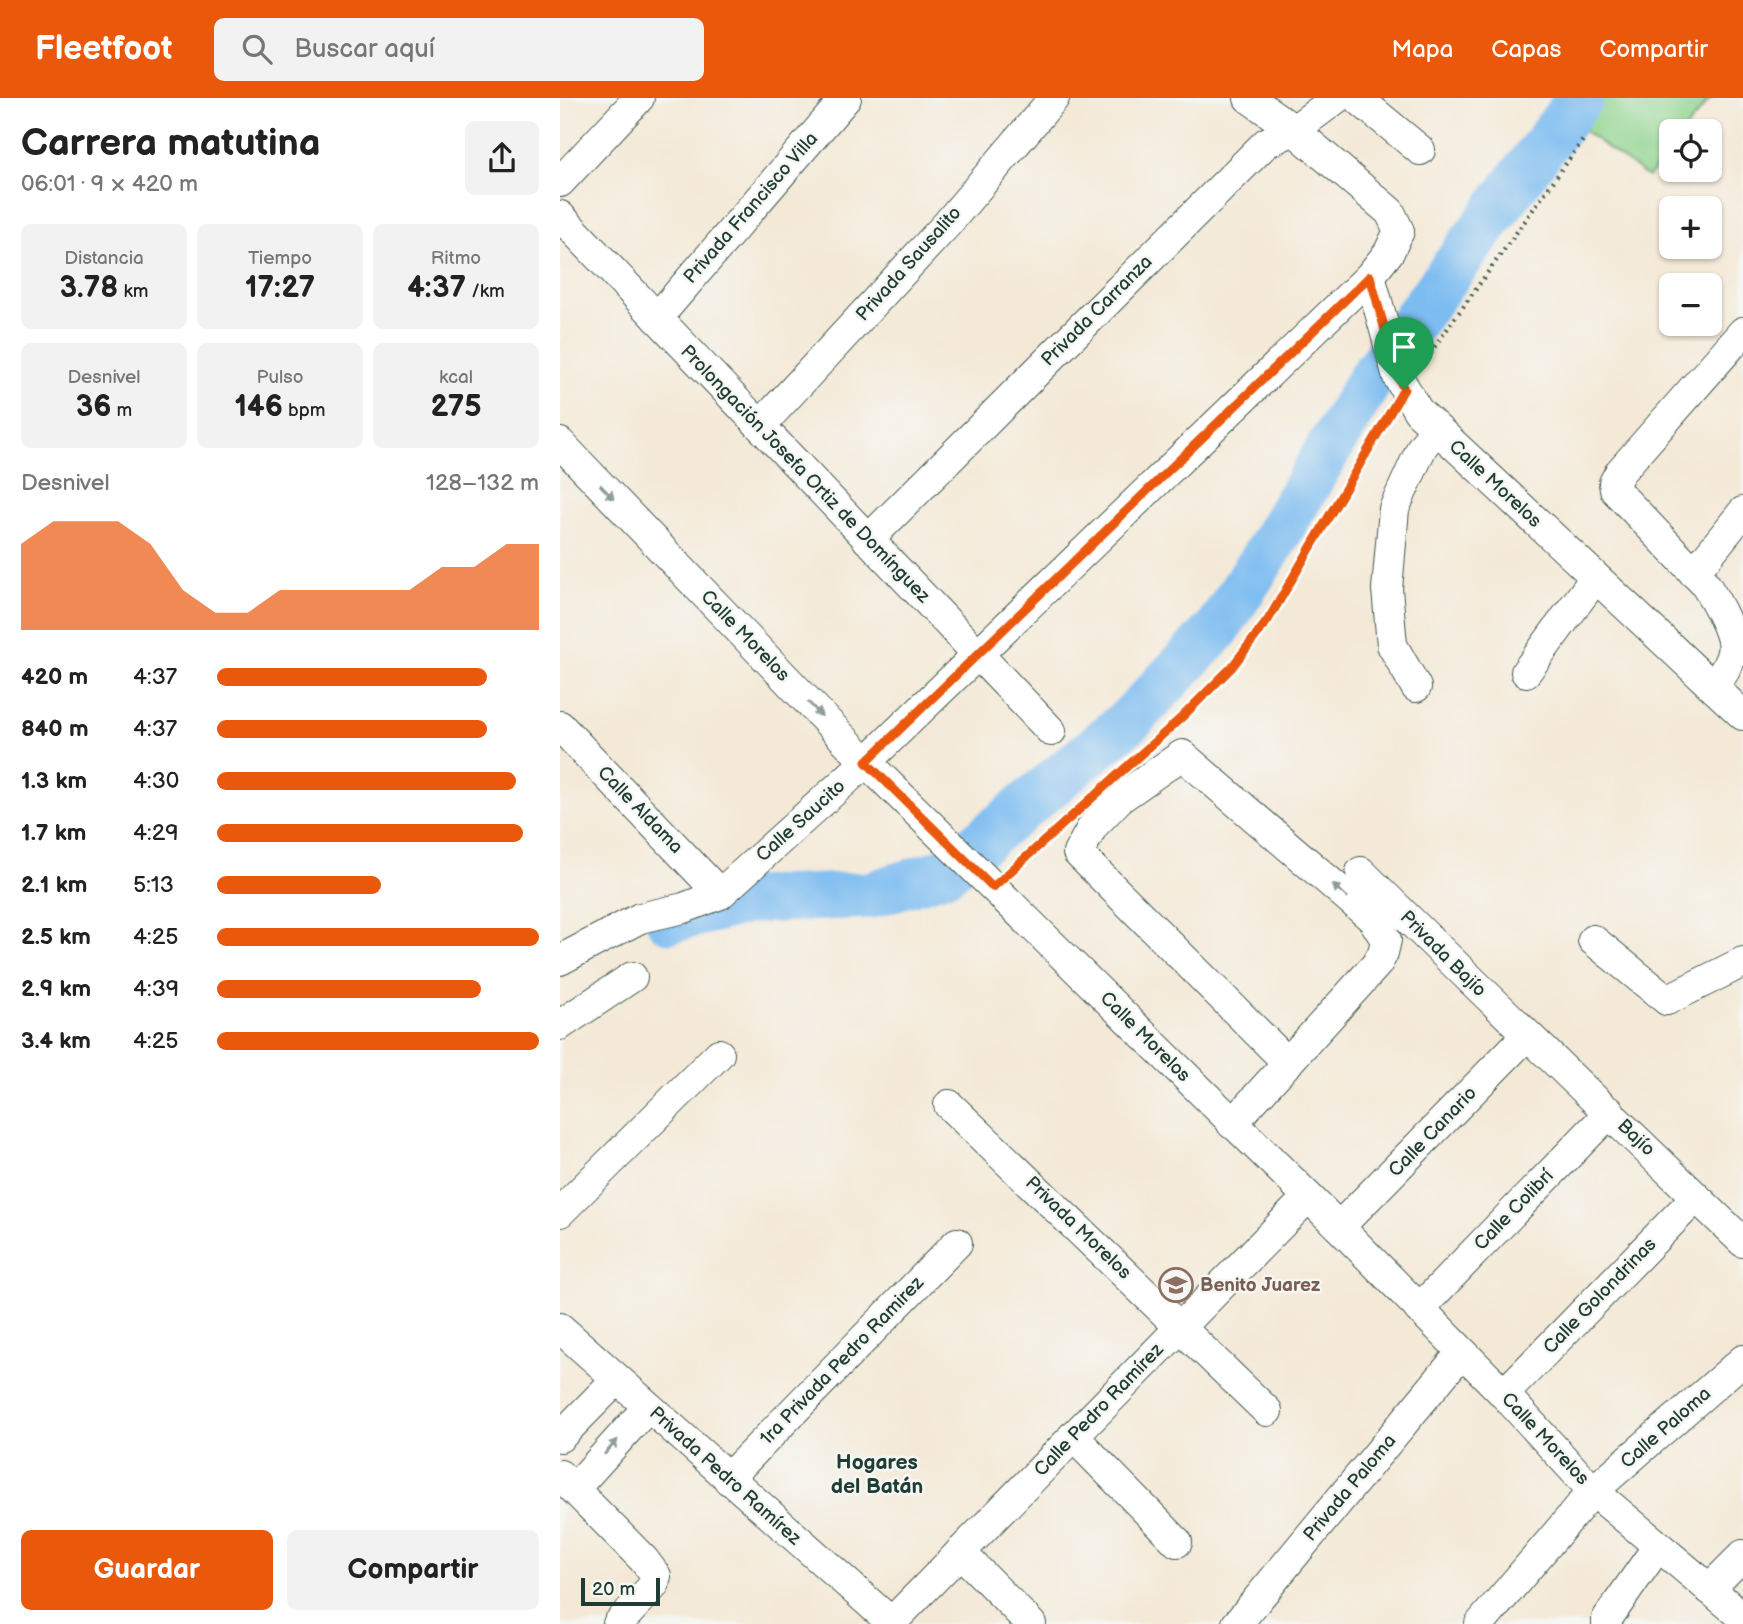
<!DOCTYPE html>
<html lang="es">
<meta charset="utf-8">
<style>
body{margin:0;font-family:"Balsamiq Sans",sans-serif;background:#f2f2f2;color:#222;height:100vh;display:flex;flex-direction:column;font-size:26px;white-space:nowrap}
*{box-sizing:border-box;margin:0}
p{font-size:23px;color:#767676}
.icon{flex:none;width:38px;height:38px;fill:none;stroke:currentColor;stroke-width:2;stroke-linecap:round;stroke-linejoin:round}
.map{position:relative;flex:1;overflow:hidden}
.sheet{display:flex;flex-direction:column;background:#fff;width:560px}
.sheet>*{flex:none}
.buttons{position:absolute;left:1099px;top:21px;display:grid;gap:14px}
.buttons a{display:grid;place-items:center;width:63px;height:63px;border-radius:10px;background:#fff;box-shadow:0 2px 5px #0004;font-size:35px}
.scale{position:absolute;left:21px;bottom:18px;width:79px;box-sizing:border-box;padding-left:7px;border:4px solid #1f3d34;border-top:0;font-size:19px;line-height:24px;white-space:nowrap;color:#1f3d34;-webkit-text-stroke:5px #f6f6f2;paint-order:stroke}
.pin{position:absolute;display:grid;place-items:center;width:60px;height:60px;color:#fff;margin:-72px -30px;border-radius:50% 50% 50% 0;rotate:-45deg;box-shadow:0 0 7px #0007}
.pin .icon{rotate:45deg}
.round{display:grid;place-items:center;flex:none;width:74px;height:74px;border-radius:10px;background:#f2f2f2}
.summary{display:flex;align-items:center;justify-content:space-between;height:119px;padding:0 21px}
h1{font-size:38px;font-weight:800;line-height:52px}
.stats{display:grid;grid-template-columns:repeat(3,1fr);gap:10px;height:119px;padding:7px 21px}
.stats div{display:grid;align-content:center;border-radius:10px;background:#f2f2f2;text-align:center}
.stats b{font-size:30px;font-weight:800}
.stats small{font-size:19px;font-weight:400}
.stats p{font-size:19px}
.chart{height:196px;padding:14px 21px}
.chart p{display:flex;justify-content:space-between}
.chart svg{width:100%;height:126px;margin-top:7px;fill:#ea580c;opacity:.7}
.button{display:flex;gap:14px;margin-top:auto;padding:14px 21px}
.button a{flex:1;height:80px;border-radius:10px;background:#ea580c;color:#fff;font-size:28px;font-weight:800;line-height:80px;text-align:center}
.button a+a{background:#f2f2f2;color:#222}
ul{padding:0 21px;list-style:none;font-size:23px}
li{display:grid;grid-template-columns:112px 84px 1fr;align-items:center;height:52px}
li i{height:18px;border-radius:9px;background:#ea580c}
header{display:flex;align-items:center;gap:42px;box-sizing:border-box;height:98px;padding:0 35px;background:#ea580c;color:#fff}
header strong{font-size:33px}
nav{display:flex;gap:38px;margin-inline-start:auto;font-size:24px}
.search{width:490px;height:63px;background:#f2f2f2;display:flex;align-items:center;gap:18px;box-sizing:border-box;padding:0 24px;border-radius:10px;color:#767676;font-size:26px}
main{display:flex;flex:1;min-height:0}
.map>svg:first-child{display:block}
</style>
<header>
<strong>Fleetfoot</strong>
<div class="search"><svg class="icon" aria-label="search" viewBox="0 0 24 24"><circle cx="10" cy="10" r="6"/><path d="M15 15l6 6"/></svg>Buscar aquí</div>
<nav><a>Mapa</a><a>Capas</a><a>Compartir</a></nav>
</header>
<main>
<section class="sheet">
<div class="summary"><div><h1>Carrera matutina</h1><p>06:01 · 9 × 420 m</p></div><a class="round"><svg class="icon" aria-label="share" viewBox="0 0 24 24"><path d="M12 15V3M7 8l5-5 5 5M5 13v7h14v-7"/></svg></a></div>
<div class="stats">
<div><p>Distancia</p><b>3.78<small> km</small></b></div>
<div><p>Tiempo</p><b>17:27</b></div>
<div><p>Ritmo</p><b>4:37<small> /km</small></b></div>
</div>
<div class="stats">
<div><p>Desnivel</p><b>36<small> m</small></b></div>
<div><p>Pulso</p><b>146<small> bpm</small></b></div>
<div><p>kcal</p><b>275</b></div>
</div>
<div class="chart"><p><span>Desnivel</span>128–132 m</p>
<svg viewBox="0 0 160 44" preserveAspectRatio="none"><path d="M0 44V14L10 6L20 6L30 6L40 14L50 30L60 38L70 38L80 30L90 30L100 30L110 30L120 30L130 22L140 22L150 14L160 14V44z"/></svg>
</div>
<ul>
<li><b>420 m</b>4:37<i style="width:84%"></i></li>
<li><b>840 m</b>4:37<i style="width:84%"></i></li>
<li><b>1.3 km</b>4:30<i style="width:93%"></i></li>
<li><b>1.7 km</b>4:29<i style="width:95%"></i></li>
<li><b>2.1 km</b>5:13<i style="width:51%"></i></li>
<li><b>2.5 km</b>4:25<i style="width:100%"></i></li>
<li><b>2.9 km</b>4:39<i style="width:82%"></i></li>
<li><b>3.4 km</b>4:25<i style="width:100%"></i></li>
</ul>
<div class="button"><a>Guardar</a><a>Compartir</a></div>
</section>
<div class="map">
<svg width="1183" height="1526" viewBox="0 0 1183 1526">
<rect width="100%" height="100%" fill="#f6f6f2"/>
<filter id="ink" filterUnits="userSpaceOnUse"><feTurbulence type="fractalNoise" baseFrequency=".0143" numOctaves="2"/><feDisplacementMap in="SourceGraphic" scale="14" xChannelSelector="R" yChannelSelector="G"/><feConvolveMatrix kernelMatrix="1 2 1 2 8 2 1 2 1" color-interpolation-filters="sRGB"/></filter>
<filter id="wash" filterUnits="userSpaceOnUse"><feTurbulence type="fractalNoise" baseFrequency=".00686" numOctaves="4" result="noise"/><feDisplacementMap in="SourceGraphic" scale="28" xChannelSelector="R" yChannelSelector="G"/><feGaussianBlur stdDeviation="1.57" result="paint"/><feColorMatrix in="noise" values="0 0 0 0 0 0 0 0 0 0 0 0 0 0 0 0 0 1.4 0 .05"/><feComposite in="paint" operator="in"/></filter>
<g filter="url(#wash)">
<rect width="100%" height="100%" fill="#f4e9d7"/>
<path fill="#8fd48e" stroke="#578861" stroke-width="2" d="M1041,0H1151L1124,33H1111V50L1088,79L1020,30Z"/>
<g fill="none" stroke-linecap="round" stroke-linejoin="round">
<path stroke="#7cbcf1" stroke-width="47" d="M109,822L192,802L310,797L386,773L571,621L657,531L707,454L811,280L1020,0"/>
</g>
</g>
<g filter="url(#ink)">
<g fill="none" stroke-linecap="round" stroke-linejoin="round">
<g stroke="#3f574c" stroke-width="32">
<g id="minor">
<path d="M797,0L860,52"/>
<path d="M0,84L79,0"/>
<path d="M0,118L491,633"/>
<path d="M810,178L838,279L858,313L1183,617"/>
<path d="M97,220L286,0"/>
<path d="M200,328L387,126L494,0"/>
<path d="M0,345L306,664L779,1129L944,1296L1033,1393L1183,1519"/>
<path d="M308,442L706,45L734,32L777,0"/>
<path d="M1134,475L1183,414"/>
<path d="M966,574L1035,480"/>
<path d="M856,589L832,547L827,491L834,411L862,349L876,331"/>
<path d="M1154,590C1160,579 1170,567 1172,554C1176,537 1155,502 1145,486L1055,392L1054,385L1060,374L1183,234"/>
<path d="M0,628L160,796"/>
<path d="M801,774C927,899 1055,1021 1183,1144"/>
<path d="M1033,842L1107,902L1183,864"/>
<path d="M0,862L80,820L124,810L160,796L306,664L810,178L829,154L839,133L830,114L734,32L689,0"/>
<path d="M0,927L72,879"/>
<path d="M389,1007L707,1313"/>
<path d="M672,1026L817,866L823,855L826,842L813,821L622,657L559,701L533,728L518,755L728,965"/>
<path d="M0,1114L159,956"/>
<path d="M779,1129L966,938"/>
<path d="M859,1211L1050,1014"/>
<path d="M0,1230L332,1525"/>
<path d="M944,1296L1136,1099"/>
<path d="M513,1338L617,1444"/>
<path d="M0,1339L57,1281"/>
<path d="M0,1377L84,1462L96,1478L93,1488L58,1526"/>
<path d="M169,1382L179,1369L397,1145"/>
<path d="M15,1390L88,1309"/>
<path d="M400,1454L471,1526"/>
<path d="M1149,1491L1183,1457"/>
<path d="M330,1526L748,1099"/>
<path d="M677,1526L902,1254"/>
<path d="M920,1526L1033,1393L1183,1262"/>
<path d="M1047,1526V1521L1098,1448"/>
</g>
</g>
<g stroke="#3f574c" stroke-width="4.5" stroke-dasharray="2 5" stroke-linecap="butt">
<path d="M862,266L1023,42"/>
<path d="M608,632L672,569L708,522L829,317"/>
<path d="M452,772L498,731"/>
</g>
<use href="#minor" stroke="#fff" stroke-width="30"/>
</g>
<defs><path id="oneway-solid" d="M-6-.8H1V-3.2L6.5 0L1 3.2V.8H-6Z" transform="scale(1.75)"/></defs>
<g fill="#8f9e9a">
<use href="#oneway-solid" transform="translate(47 394) rotate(46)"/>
<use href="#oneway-solid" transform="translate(255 611) rotate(46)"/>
<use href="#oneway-solid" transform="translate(780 793) rotate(-139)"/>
<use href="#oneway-solid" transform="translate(51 1349) rotate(-48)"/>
</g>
</g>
<g fill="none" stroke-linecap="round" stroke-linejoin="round" filter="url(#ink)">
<g stroke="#fff" stroke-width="14">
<path id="route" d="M810,178L838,279L844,291L708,522L672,569L621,620L433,789L306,664Z"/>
</g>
<use href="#route" stroke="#ea580c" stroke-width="9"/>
</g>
<defs>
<g id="school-ring" transform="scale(1.75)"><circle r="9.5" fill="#f6f6f2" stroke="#8d6e63" stroke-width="1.5"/><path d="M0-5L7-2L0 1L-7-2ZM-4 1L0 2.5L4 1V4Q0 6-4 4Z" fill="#8d6e63"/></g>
</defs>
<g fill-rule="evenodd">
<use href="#school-ring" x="616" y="1187"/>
</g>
<g text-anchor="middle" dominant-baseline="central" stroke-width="5" stroke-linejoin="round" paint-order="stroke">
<g font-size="19" fill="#1f3d34" stroke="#f6f6f2">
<text transform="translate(191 110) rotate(-49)">Privada Francisco Villa</text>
<text transform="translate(349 166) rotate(-48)">Privada Sausalito</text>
<text transform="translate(537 213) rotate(-45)">Privada Carranza</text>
<text transform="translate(245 376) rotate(46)">Prolongación Josefa Ortiz de Domínguez</text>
<text transform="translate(935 386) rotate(43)">Calle Morelos</text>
<text transform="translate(185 538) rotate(46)">Calle Morelos</text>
<text transform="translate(80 712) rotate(46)">Calle Aldama</text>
<text transform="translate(241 723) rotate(-42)">Calle Saucito</text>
<text transform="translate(883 856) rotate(45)">Privada Bajío</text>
<text transform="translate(585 939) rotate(45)">Calle Morelos</text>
<text transform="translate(873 1034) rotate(-46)">Calle Canario</text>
<text transform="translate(1076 1040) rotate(44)">Bajío</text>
<text transform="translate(954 1112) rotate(-46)">Calle Colibrí</text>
<text transform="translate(518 1130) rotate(44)">Privada Morelos</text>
<text transform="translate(1040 1198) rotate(-46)">Calle Golondrinas</text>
<text transform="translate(282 1263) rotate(-46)">1ra Privada Pedro Ramirez</text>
<text transform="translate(539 1312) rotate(-46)">Calle Pedro Ramírez</text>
<text transform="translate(1106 1330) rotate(-41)">Calle Paloma</text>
<text transform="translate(985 1341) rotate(47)">Calle Morelos</text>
<text transform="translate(165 1378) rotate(42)">Privada Pedro Ramírez</text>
<text transform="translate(790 1390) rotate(-50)">Privada Paloma</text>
</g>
<g font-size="19" font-weight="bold" fill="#785e54" stroke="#f6f6f2" text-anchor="start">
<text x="640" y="1187">Benito Juarez</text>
</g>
<g font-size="21" font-weight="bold" fill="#1f3d34" stroke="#f6f6f2">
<text x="317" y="1364">Hogares<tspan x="317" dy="24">del Batán</tspan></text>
</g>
</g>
</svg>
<div class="buttons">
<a><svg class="icon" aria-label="locate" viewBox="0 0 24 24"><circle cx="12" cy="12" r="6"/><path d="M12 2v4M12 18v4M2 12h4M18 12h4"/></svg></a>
<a>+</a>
<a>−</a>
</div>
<div class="scale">20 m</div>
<div class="pin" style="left:844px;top:291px;background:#1e9e55"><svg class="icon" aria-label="arrive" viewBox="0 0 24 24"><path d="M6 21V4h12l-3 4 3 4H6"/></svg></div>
</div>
</main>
